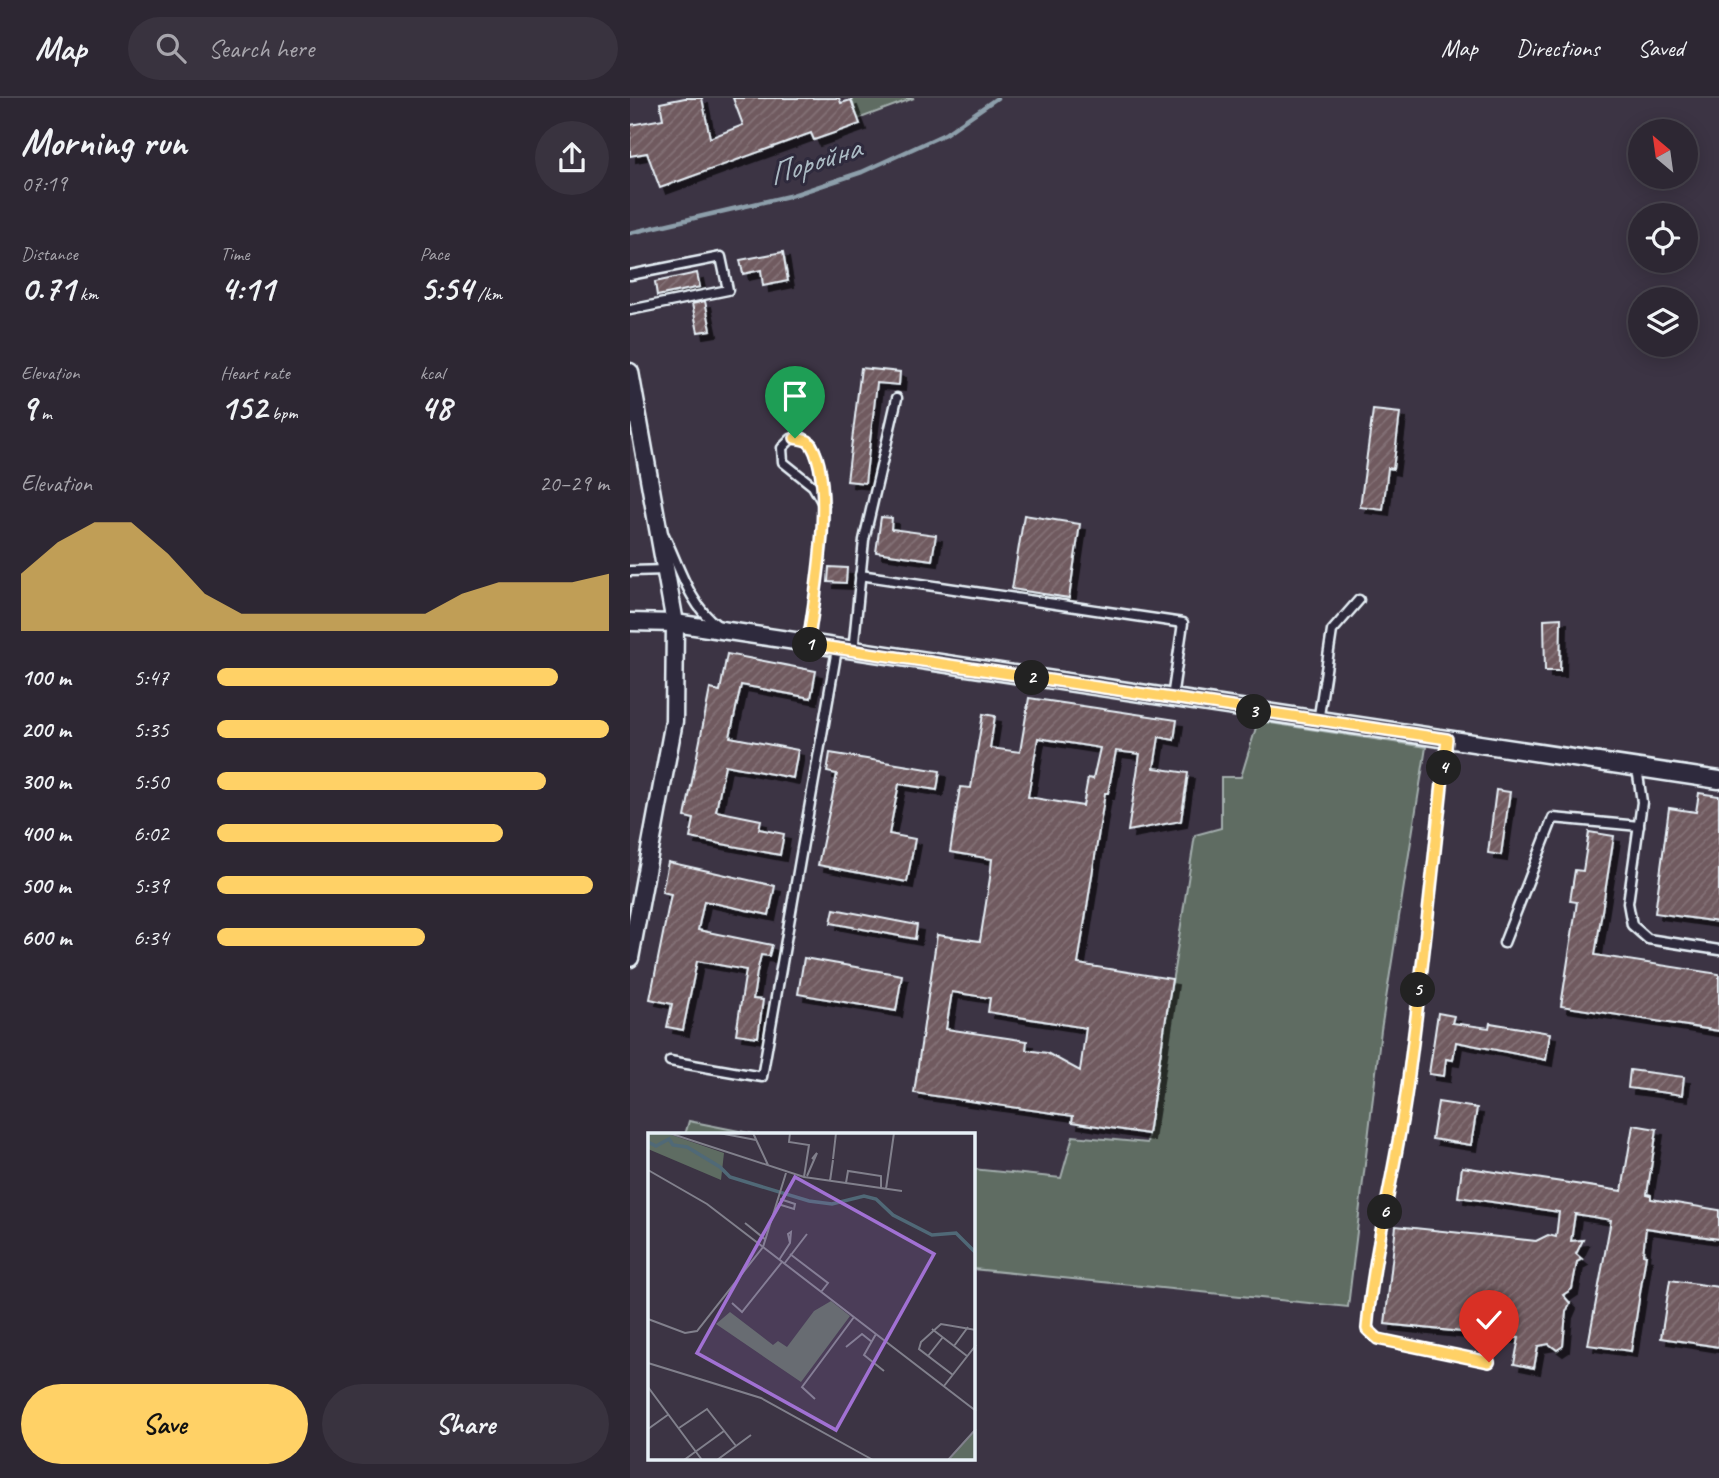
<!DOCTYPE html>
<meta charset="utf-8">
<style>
body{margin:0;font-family:Caveat,sans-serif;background:#39333f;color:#f1f3f6;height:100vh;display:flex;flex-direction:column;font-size:26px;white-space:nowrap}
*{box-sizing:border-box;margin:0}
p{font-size:23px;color:#a7a5ac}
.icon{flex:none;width:38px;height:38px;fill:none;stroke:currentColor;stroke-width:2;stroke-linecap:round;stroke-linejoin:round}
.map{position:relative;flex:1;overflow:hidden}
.panel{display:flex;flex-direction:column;background:#2d2733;width:630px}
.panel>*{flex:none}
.needle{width:46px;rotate:331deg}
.buttons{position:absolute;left:998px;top:21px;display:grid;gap:14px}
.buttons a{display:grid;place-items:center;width:70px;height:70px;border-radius:50%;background:#2d2733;box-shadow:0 4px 18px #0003,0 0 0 2px #48444e;font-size:35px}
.pin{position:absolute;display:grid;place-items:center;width:60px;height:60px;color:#fff;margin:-72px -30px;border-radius:50% 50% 50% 0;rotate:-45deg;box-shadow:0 0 7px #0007}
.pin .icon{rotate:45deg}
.km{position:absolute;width:35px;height:35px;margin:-18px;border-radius:50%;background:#222;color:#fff;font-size:19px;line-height:35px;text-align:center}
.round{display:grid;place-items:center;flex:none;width:74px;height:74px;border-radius:37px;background:#39333f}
.head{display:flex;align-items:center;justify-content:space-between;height:119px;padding:0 21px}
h1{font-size:38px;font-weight:700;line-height:52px}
.stats{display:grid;grid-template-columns:repeat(3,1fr);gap:10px;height:119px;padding:7px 21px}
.stats div{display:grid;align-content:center}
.stats b{font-size:35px;font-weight:700}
.stats small{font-size:19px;font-weight:400}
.stats p{font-size:19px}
.chart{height:196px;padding:14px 21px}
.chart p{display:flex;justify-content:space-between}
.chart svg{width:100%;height:126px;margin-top:7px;fill:#ffd166;opacity:.7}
.primary-button{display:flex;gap:14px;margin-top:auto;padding:14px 21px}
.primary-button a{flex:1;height:80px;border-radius:42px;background:#ffd166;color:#111;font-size:28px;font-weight:700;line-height:80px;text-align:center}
.primary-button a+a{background:#39333f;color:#f1f3f6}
ul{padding:0 21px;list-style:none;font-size:23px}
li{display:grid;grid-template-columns:112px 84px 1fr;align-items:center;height:52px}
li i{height:18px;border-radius:9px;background:#ffd166}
header{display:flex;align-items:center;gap:42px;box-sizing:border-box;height:98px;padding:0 35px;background:#2d2733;border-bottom:2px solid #48444e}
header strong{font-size:33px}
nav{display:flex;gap:38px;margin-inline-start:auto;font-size:24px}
.search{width:490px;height:63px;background:#39333f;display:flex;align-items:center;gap:18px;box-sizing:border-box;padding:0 24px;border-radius:38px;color:#a7a5ac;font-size:26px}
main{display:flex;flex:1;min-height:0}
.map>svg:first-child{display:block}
</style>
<header>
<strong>Map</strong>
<div class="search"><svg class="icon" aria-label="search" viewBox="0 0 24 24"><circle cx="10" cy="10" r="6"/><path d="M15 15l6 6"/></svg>Search here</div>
<nav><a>Map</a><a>Directions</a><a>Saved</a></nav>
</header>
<main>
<section class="panel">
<div class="head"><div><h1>Morning run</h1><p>07:19</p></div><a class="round"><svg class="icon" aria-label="share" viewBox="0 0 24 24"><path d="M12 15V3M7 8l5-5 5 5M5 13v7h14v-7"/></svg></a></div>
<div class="stats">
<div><p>Distance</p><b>0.71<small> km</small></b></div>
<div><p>Time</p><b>4:11</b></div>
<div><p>Pace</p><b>5:54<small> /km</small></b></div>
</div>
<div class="stats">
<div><p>Elevation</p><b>9<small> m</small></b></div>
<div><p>Heart rate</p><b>152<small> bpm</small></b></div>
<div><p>kcal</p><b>48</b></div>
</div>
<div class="chart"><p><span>Elevation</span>20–29 m</p>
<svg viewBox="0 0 160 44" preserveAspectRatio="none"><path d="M0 44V24L10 13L20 6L30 6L40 17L50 31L60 38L70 38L80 38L90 38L100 38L110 38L120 31L130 27L140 27L150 27L160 24V44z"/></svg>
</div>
<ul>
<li><b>100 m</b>5:47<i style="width:87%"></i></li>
<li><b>200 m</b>5:35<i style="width:100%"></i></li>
<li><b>300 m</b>5:50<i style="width:84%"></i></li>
<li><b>400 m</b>6:02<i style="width:73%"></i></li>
<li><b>500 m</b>5:39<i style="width:96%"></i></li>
<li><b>600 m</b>6:34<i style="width:53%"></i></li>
</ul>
<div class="primary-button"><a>Save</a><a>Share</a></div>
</section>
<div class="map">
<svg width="1089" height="1380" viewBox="0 0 1089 1380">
<defs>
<pattern id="building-hatch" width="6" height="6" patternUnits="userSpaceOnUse" patternTransform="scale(1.75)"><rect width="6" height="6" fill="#705a5f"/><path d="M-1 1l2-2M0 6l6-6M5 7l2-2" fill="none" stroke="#847277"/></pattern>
<filter id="shadow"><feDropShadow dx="6" dy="6" stdDeviation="0" flood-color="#0009"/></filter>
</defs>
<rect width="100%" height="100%" fill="#3c3444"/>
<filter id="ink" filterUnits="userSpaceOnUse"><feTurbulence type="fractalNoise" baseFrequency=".0143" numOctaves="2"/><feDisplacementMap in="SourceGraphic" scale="14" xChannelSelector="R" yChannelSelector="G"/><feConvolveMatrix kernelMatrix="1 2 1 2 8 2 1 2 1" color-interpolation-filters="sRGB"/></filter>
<g filter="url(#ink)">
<g fill="#5e6c62" stroke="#a3aead" stroke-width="2">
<path d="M221,0H284L228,21Z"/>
<path d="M628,623L796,649L751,932L718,1209L343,1171V1071L431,1080L443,1038L517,1045L565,737L591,730V679H611Z"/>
<path d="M59,1023L129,1037H55Z"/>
</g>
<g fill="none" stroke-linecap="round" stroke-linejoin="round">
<path stroke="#8d9fab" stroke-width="4.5" d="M0,135L163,97L232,74L315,36L367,0"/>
</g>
<g fill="url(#building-hatch)" stroke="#e8f1f8" stroke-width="2" fill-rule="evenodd" filter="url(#shadow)">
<path d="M55,0H72L80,40L113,27L103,0H209L211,5L221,2L230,26L184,42L181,35L30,90L17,55L0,58V27L33,21L30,5Z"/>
<path d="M153,154L158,183L133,188L131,172L113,176L110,162Z"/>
<path d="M67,175L70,189L27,198L25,184Z"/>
<path d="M75,203L81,232L68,234L62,206Z"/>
<path d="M231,270L270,274L269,287L247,285L235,385L217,383Z"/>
<path d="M743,312L770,315L763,371L758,370L753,412L730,409Z"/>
<path d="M394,417L450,426L439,500L382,491Z"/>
<path d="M251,419L262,420L261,431L306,437L302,462L246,454Z"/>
<path d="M199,469L217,470L216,485L198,484Z"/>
<path d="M931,520L930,573H915L914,521Z"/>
<path d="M97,556L186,573L181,600L111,587L100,639L168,652L163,680L95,667L86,713L131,722L129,731L154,736L150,757L60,740L64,721L55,719L80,591L90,593Z"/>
<path d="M399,600L547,622L544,642L529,639L524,670L558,675L551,723L498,733L510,656L486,653L478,695H475L448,866L542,881L518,1036L442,1024L443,1018L284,995L307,837L350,843L360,780L362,761L320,754L330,689L341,690L353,616L365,618L360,650L390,654ZM408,640L470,650L463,681L458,680L453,708L398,699ZM322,894L360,900L358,914L456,930L450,973L417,955L396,952L397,943L316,931Z"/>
<path d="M200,655L310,673L307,692L269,686L259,736L285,741L277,784L188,767L207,676L197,674Z"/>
<path d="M866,692L880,694L871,757L858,755Z"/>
<path d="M1069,695L1089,698V824L1025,815L1039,710L1066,714Z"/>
<path d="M959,734L984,738L965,857L1089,876V933L931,908L947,804L940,803L945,772L953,773Z"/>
<path d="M38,764L145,788L139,817L74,803L68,832L142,847L139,858L131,857L127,874L123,901L133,902L128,939L106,936L116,872L67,863L53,932L37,929L42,906L20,901L41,796L32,794Z"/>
<path d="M204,811L287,827L285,841L201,825Z"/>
<path d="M174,860L272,877L266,913L168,896Z"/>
<path d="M808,915L824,918L822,925L859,930L860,925L920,935L916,962L826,944L823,962L816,961L814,978L799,976Z"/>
<path d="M1000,972L1054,979L1052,997L998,990Z"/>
<path d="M808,1004L847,1010L841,1047L802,1041Z"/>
<path d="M1003,1027L1027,1031L1017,1096L1021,1097V1101L1089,1112V1141L1016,1130L1013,1156L1016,1157L1001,1253L958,1247L981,1122L945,1116L941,1143L953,1142L946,1156L952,1161L947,1164L942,1191L933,1197L940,1205L936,1214L933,1248L927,1252L919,1246L908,1248L904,1270L884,1266L889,1240L755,1226L766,1128L906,1143L918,1137L926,1139L929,1114L828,1099L832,1069L992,1093Z"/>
<path d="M1040,1182L1089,1189V1249L1031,1240Z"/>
</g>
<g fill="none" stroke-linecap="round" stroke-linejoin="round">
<g stroke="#e8f1f8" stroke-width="13">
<g id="lane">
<path d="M0,177L91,159L98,192L0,212"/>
<path d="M34,437C48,465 60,509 87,527"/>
<path d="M0,473L37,472"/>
<path d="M230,477L553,525L542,600"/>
<path d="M178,546C185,492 206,397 182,347L173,340L161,341L152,350L153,364L183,388L194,407"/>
<path d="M223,554L234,442L267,300"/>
<path d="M688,624L702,533L729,502"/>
<path d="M817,641C804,757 793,874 777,990C766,1071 744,1149 737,1231L748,1241L859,1264"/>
<path d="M1007,670L1012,704L998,805L1002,827L1018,841L1089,852"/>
<path d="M874,845L923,720L1009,728"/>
<path d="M40,963L132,979L207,551"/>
</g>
</g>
<g stroke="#e8f1f8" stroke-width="21">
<g id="street">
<path d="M0,274L45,525L44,623L0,860"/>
<path d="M0,524L45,525L1089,682"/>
</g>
</g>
<use href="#lane" stroke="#2f2a3d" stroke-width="8"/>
<use href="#street" stroke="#2f2a3d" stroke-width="16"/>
</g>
</g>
<g fill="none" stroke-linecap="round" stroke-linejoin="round" filter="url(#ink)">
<g stroke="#fff" stroke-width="14">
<path id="route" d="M165,340L178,343C208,375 184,504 178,546L817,641C804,757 793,874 777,990C766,1071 744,1149 737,1231L748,1241L859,1264"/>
</g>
<use href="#route" stroke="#ffd166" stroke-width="9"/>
</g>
<g text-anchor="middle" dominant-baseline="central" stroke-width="6" stroke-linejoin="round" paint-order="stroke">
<g font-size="32" font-style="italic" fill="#abbbc4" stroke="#2f2a3d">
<text transform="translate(184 63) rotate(-18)">Поройна</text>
</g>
</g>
<g transform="translate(18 1035)">
<rect width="327" height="327" fill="#3c3444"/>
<path d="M0,0H18L76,20L73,47L0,16ZM183,168L202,183L153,249L68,191L82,179L125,212L130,208L139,214L166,178ZM327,296V327H300Z" fill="#5e6c62"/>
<path fill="none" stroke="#506977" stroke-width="3.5" d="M0,9L8,13L21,6L25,12L39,14L72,34L82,44L161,68L184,71L216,63L228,66L245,82L284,102L308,100L328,120"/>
<path fill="none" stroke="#81808c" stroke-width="2" d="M21,0L156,44L254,58M71,0L108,7M105,0L120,32M142,0L141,9L161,12L156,44M185,26L188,0M0,37L59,71L328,278M159,43L169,20L164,26M182,48L185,27M198,50L200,38L233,43V55M238,56L246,0M130,71L146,76L147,71L132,66M97,90L118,107M142,121L180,150L173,159M131,127L142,110L143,99L140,101L142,110M136,131L159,101M84,170L94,179L134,129M0,186L37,200L49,198L115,114L138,40M284,196L319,223M228,201L216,222L236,238M306,213L320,194M198,214L214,201L224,209M280,223L295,204M0,230L113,265L225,327M305,242L271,216L273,209L293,191L328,197M296,253L328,212M0,254L54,327M167,266L154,254L206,184M31,295L59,276L88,313M0,296L21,281M36,327L76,298M69,327L103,302M300,327L328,296"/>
<path fill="#a171d3" fill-opacity="0.15" stroke="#a171d3" stroke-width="3.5" d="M147,44L286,121L188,297L49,220Z"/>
<rect width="327" height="327" fill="none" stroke="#e8f1f8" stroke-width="3.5"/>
</g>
</svg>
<div class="buttons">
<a><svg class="needle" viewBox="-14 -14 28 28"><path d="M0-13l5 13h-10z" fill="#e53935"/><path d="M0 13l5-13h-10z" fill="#a7a5ac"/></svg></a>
<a><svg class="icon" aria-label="locate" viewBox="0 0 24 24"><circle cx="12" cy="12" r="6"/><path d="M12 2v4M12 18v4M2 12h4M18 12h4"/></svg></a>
<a><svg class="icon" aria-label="layers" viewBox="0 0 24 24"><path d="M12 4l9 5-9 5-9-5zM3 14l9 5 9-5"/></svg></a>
</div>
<div class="pin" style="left:165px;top:340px;background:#1e9e55"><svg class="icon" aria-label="arrive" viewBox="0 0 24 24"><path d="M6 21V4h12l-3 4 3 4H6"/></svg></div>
<div class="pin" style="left:859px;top:1264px;background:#d93025"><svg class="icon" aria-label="check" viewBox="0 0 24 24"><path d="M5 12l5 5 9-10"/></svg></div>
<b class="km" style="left:180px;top:547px">1</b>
<b class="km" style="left:402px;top:580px">2</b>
<b class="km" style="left:624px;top:614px">3</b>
<b class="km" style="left:814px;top:670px">4</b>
<b class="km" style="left:788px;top:892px">5</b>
<b class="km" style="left:755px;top:1114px">6</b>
</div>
</main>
